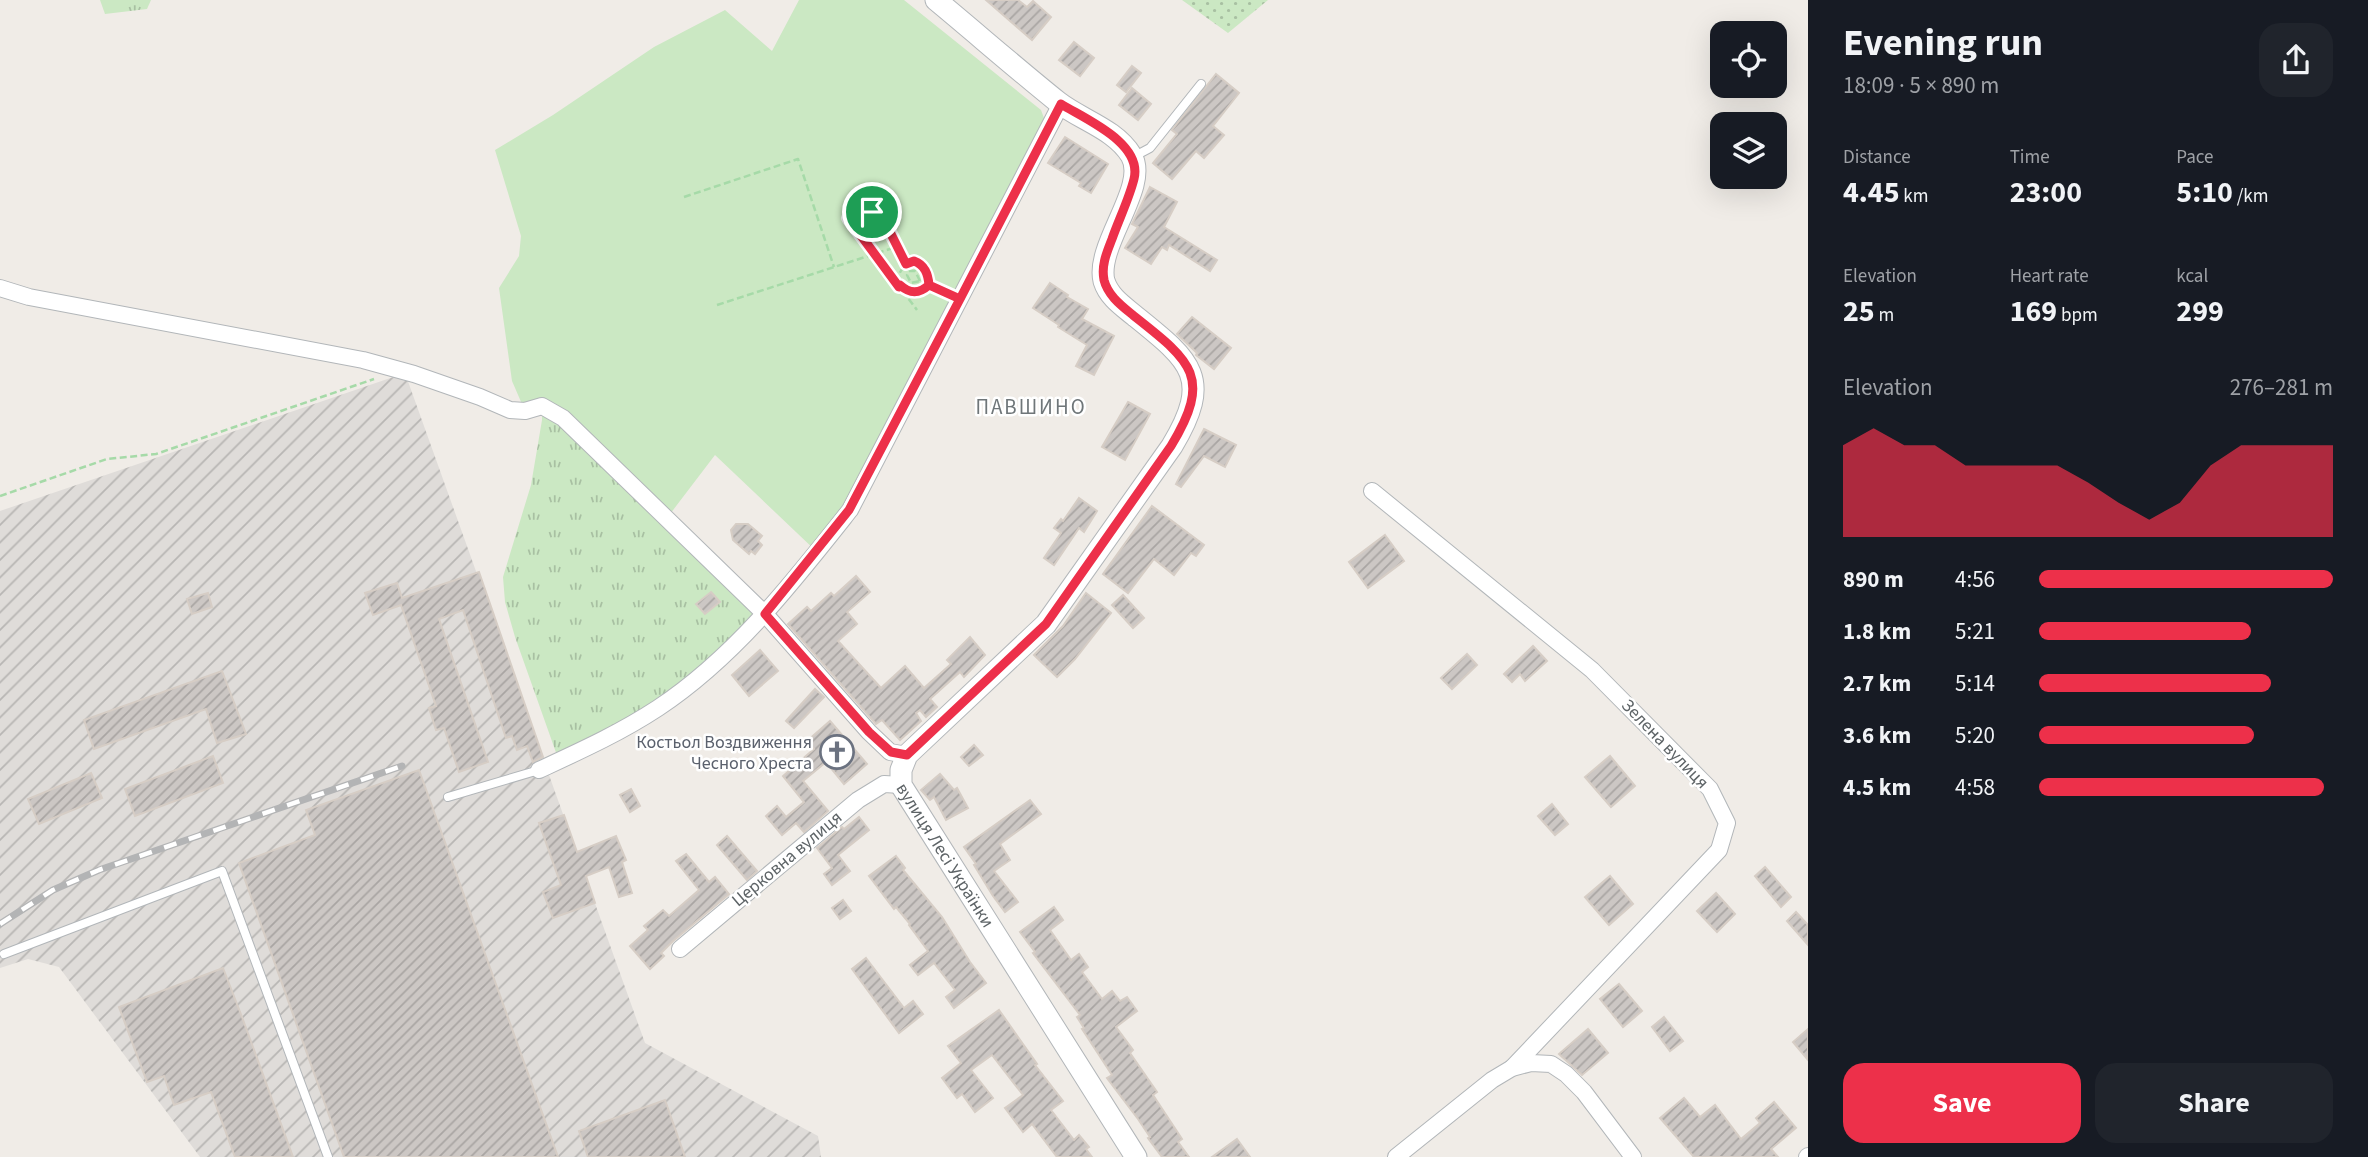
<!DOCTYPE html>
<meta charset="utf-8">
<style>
body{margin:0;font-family:"Source Sans 3",sans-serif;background:#20242c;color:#f1f3f6;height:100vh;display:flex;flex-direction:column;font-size:26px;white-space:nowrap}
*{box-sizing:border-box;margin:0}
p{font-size:23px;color:#9ea1a6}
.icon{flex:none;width:38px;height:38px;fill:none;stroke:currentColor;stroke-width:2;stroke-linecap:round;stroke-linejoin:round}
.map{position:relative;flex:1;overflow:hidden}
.side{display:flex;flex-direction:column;background:#171b24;width:560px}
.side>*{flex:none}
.controls{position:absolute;left:1710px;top:21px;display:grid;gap:14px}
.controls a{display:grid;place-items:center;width:77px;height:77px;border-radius:14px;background:#171b24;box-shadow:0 7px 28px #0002;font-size:35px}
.pin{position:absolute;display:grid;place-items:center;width:60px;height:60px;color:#fff;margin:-30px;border:4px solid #fff;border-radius:50%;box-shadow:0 2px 7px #0007}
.round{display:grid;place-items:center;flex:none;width:74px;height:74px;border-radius:21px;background:#20242c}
.overview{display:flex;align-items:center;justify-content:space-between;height:119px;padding:0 35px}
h1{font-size:38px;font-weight:700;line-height:52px}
.metrics{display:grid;grid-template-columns:repeat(3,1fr);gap:10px;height:119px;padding:7px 35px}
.metrics div{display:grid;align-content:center}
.metrics b{font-size:30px;font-weight:700}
.metrics small{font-size:19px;font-weight:400}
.metrics p{font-size:19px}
.chart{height:196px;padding:14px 35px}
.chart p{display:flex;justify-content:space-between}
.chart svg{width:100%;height:126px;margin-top:7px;fill:#ed304a;opacity:.7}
.button{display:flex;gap:14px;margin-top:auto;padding:14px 35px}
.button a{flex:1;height:80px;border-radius:21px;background:#ed304a;color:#fff;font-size:28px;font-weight:700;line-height:80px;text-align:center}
.button a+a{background:#20242c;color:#f1f3f6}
ul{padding:0 35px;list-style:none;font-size:23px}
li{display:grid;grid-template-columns:112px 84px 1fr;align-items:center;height:52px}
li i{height:18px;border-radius:9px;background:#ed304a}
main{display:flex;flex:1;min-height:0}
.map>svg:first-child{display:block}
</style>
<main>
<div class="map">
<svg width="1808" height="1157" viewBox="0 0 1808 1157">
<defs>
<pattern id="industrial-furrows" width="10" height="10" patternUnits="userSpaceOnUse" patternTransform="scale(1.75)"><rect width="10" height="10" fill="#dfdcd9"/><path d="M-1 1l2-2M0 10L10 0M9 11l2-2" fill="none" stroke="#b8b6b4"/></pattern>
<pattern id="grass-tufts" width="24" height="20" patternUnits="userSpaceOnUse" patternTransform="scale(1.75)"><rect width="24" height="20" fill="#cbe8c3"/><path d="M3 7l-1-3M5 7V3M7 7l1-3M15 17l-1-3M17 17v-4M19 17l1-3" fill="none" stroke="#a8c0a2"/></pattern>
<pattern id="garden-dots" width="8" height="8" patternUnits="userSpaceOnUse" patternTransform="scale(1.75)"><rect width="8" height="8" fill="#cbe8c3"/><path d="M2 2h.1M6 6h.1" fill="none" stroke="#a8c0a2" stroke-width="1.8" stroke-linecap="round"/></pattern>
<pattern id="building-hatch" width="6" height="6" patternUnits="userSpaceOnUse" patternTransform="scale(1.75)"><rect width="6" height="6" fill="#ccc7c4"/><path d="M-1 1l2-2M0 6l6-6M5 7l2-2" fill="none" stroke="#a9a5a3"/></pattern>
</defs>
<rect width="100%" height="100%" fill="#f0ece7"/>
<path fill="url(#industrial-furrows)" d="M405,373L645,1043L818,1136L821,1157H200L59,967L28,959L0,968V511Z"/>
<g fill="url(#grass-tufts)">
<path d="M100,0H151L147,9L105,14Z"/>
<path d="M542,406L765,614L706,670L559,761L515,637L505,602L503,577L531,485L542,420Z"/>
</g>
<path fill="#cbe8c3" d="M799,0H904L1041,110L1048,129L879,455L817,552L715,455L667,518L563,418L525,411L512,381L499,288L519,256L521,236L495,150L553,115L654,47L725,10L772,51Z"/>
<path fill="url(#garden-dots)" d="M1182,0H1268L1228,33Z"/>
<g fill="url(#building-hatch)" stroke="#d6cdc5" stroke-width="2">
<path d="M986,0H1018L1027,7L1033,1L1051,17L1032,40Z"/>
<path d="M1074,42L1094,58L1080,76L1059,60Z"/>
<path d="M1132,66L1141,73L1126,92L1117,85Z"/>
<path d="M1216,74L1239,93L1213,126L1224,135L1204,158L1196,151L1172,179L1153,163L1177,134L1172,130Z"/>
<path d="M1132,88L1151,104L1138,120L1119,105Z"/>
<path d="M1065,137L1108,164L1091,193L1079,186L1081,183L1048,163Z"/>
<path d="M1150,187L1177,202L1164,227L1217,260L1210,271L1169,245L1167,250L1162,247L1151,264L1125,248L1138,227L1132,224Z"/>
<path d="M1050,283L1068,295L1067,297L1088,309L1082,319L1114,336L1094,375L1076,366L1087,345L1058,327L1059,325L1033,308Z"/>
<path d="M1192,317L1231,348L1214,369L1196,355L1197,353L1177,334Z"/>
<path d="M1128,402L1150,414L1125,460L1102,447Z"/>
<path d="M1204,429L1236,445L1225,467L1204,456L1181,487L1176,484Z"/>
<path d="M1079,498L1097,511L1084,532L1079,528L1054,565L1044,558L1061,533L1054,528L1061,519L1063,521Z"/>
<path d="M1152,506L1204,545L1196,556L1191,553L1174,575L1154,559L1128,593L1103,574Z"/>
<path d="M736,524H748L762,536L758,541L762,545L755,554L751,551L749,554L733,540L731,530Z"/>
<path d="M1385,535L1404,561L1368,588L1349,562Z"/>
<path d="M479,572L543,757L533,762L527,746L517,750L512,736L506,738L463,610L439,619L488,762L459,772L444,728L436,730L429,708L436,706L401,605L373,615L365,593L397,583L402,598Z"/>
<path d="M856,576L870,592L847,612L857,624L838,641L881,688L905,666L924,688L951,664L947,660L970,637L985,655L964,677L960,672L930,699L937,707L926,717L920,710L916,713L921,721L900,740L882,720L876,724L788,624L807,607L811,611L831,593L834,596Z"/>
<path d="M711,592L720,602L705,614L696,604Z"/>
<path d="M208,593L212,607L192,614L187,599Z"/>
<path d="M1086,593L1111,613L1075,659L1057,677L1034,655L1063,626Z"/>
<path d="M1123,595L1144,618L1133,628L1112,605Z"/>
<path d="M1533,646L1547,661L1525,681L1520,674L1512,682L1504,674Z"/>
<path d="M760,650L778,671L749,696L732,675Z"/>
<path d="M1467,654L1477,665L1452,689L1441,678Z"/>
<path d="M222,671L246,734L217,743L206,709L94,749L84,720Z"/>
<path d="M815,689L824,697L794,728L786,721Z"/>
<path d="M830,721L867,764L844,784L826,762L803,781L828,811L804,832L796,823L782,835L766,816L777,806L786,817L804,802L783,776L814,749L807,741Z"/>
<path d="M974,745L983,755L969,766L961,757Z"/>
<path d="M213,756L223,783L135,816L125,789Z"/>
<path d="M1610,756L1635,786L1611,807L1585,777Z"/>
<path d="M419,770L558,1157H344L239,863L315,835L306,810Z"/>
<path d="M91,773L102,798L39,824L28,799Z"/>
<path d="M940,774L954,790L957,788L968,808L946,820L934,797L930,800L921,790Z"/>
<path d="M631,789L640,806L630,812L620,795Z"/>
<path d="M1030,800L1041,814L1000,844L1010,860L994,871L1018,902L1005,912L993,896L974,865L976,864L964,847Z"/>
<path d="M1552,804L1568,824L1555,835L1538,816Z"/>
<path d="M564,815L577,852L616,836L626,860L622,862L632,893L619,897L609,867L586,876L595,903L553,918L543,892L561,885L539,823Z"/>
<path d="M859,817L869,830L838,855L850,871L832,885L824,874L832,868L817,848L842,827L844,829Z"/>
<path d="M727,836L757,871L747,880L717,845Z"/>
<path d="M686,854L709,882L715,877L729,894L673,941L661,953L664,956L650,969L630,946L648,930L644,926L663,910L669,916L699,890L676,861Z"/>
<path d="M896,856L905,868L903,870L942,917L970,962L986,983L954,1008L946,997L955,990L934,963L918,975L910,965L928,951L909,925L910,924L896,907L894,909L869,876Z"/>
<path d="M1765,867L1791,897L1781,907L1755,876Z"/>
<path d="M1610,876L1633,904L1609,925L1585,897Z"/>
<path d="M1716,893L1735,914L1717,932L1697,911Z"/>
<path d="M843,900L851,911L840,919L832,908Z"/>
<path d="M1054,907L1063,920L1050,930L1071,960L1079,954L1088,967L1082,972L1102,999L1112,991L1120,1001L1127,997L1137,1011L1116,1027L1133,1050L1130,1053L1157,1092L1153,1095L1182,1139L1178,1142L1189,1157H1162L1148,1138L1150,1137L1138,1119L1107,1078L1112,1075L1082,1029L1084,1028L1077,1017L1080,1015L1033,953L1035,952L1020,932Z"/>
<path d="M1796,912L1808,925V945L1787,921Z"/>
<path d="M866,958L904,1008L913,1001L923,1014L899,1033L852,969Z"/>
<path d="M223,968L242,1017L293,1157H235L211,1092L174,1105L164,1076L147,1082L119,1007Z"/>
<path d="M1619,984L1642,1011L1623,1027L1600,999Z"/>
<path d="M999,1010L1037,1064L1035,1065L1063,1101L1051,1110L1074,1140L1079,1135L1089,1147L1086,1149L1092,1157H1057L1032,1124L1023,1132L1005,1108L1023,1095L992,1055L971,1070L993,1098L975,1112L962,1094L957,1098L942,1078L961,1063L948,1046Z"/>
<path d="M1664,1017L1683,1041L1670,1051L1652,1027Z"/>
<path d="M1588,1029L1608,1053L1582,1075L1559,1054Z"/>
<path d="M1808,1029V1060L1793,1042Z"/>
<path d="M1684,1098L1700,1117L1715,1105L1741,1139L1760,1123L1756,1118L1774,1102L1796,1128L1771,1149L1778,1157H1694L1660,1118Z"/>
<path d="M665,1100L685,1157H588L579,1131Z"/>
<path d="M1237,1139L1250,1157H1212Z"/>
</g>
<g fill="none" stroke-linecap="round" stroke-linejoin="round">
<g stroke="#b2b6b9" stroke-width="10">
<g id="service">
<path d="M1133,157L1150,148L1201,84"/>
<path d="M448,797L539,770"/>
<path d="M4,954L222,871L328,1157"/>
</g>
</g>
<g stroke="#b2b6b9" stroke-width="18">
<g id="minor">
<path d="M0,288L29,297L363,360L414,374L480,397L510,410L525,411L542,406L563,418L765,614L869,732L890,752L907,755"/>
<path d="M1372,491L1592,670L1710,789L1727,823L1719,850L1512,1068"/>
<path d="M539,770C580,751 620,733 658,708C735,657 793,582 850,510L1061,104"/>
<path d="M680,949L858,800L884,784L901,785"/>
<path d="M1396,1157L1492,1080L1512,1068L1531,1063L1551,1064L1566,1074L1584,1092L1633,1157"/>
<path d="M1807,1157L1808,1156"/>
</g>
</g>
<g stroke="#b2b6b9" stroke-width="23">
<g id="tertiary">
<path id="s1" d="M936,0C977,34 1017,69 1058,102C1081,120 1115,129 1131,155C1150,186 1095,245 1104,281C1109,297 1123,306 1135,316C1191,361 1213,378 1172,446L1046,624L907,755L901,770V785L1136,1157"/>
</g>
</g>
<g stroke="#a6daa8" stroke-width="2.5" stroke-dasharray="7 3.5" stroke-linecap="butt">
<path d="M684,197L798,159L834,267"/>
<path d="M906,264C898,250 885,213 869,212C862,211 854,215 848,218L917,310"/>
<path d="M920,281L915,271H909L907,275L911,283L920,281L929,285"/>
<path d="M929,285C928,274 925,265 914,261C883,273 905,306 929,285L947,293"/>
<path d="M717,305L896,247"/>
<path d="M0,496L107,459L156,454L374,379"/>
</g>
<use href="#service" stroke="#fff" stroke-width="8"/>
<use href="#minor" stroke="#fff" stroke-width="16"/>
<use href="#tertiary" stroke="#fff" stroke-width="21"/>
<g stroke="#b3b4b5" stroke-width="7">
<path id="rail" d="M0,924L53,890L99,870L402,766"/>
</g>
<use href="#rail" stroke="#fff" stroke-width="4.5" stroke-dasharray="13" stroke-linecap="butt"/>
</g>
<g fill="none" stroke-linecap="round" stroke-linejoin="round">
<g stroke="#fff" stroke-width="14">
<path id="route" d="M872,212L884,220L906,264L914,261C925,265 928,274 929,285L960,299L849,510L765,614L869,732L891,752L907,755L1046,624L1171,446C1213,377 1191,361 1134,316C1122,306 1108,296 1104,280C1101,265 1107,252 1112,239C1119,219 1129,199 1134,179C1143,143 1085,119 1061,104L960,299L929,285C919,294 910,294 900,285L899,287L848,218L864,212H872"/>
</g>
<use href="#route" stroke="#ed304a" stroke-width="9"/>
</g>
<defs>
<g id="church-ring" transform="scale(1.75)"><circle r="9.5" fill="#fff" stroke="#6b7280" stroke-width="1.5"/><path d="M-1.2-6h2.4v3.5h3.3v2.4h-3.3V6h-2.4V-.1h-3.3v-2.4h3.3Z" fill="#6b7280"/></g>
</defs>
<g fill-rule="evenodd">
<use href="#church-ring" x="837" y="752"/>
</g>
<g text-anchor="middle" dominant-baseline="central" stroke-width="5" stroke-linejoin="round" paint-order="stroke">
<g font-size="18" fill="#5b616d" stroke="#fff" text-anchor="end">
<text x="812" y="742">Костьол Воздвиження<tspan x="812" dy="21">Чесного Хреста</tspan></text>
</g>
<g font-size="18" fill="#5e6467" stroke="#fff">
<text transform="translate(1665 744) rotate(46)">Зелена вулиця</text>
<text stroke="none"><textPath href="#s1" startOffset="1111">вулиця Лесі Українки</textPath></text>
<text transform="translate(787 859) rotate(-40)">Церковна вулиця</text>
</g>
<g font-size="21" letter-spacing="2" fill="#6f7679" stroke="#fff">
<text x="1031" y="407">ПАВШИНО</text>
</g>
</g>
</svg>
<div class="controls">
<a><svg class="icon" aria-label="locate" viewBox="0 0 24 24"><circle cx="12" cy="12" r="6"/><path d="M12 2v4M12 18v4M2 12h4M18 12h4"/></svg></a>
<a><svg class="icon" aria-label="layers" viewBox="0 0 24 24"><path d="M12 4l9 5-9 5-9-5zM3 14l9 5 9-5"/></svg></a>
</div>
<div class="pin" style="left:872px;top:212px;background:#1e9e55"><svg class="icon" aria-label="arrive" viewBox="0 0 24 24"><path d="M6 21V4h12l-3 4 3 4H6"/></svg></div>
</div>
<section class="side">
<div class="overview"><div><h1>Evening run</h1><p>18:09 · 5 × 890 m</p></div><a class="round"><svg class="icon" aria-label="share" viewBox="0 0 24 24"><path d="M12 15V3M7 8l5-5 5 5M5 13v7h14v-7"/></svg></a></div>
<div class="metrics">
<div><p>Distance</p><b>4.45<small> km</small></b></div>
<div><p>Time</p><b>23:00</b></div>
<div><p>Pace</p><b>5:10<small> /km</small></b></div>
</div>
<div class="metrics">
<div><p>Elevation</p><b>25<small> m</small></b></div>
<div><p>Heart rate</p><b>169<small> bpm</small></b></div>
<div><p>kcal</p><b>299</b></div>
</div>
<div class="chart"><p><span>Elevation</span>276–281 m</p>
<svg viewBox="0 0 160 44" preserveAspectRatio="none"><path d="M0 44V12L10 6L20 12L30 12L40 19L50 19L60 19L70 19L80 25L90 32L100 38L110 32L120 19L130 12L140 12L150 12L160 12V44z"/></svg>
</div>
<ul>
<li><b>890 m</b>4:56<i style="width:100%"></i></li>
<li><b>1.8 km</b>5:21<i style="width:72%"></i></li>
<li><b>2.7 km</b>5:14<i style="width:79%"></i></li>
<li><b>3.6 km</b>5:20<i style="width:73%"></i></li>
<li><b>4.5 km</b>4:58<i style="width:97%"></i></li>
</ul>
<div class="button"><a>Save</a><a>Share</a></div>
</section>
</main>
